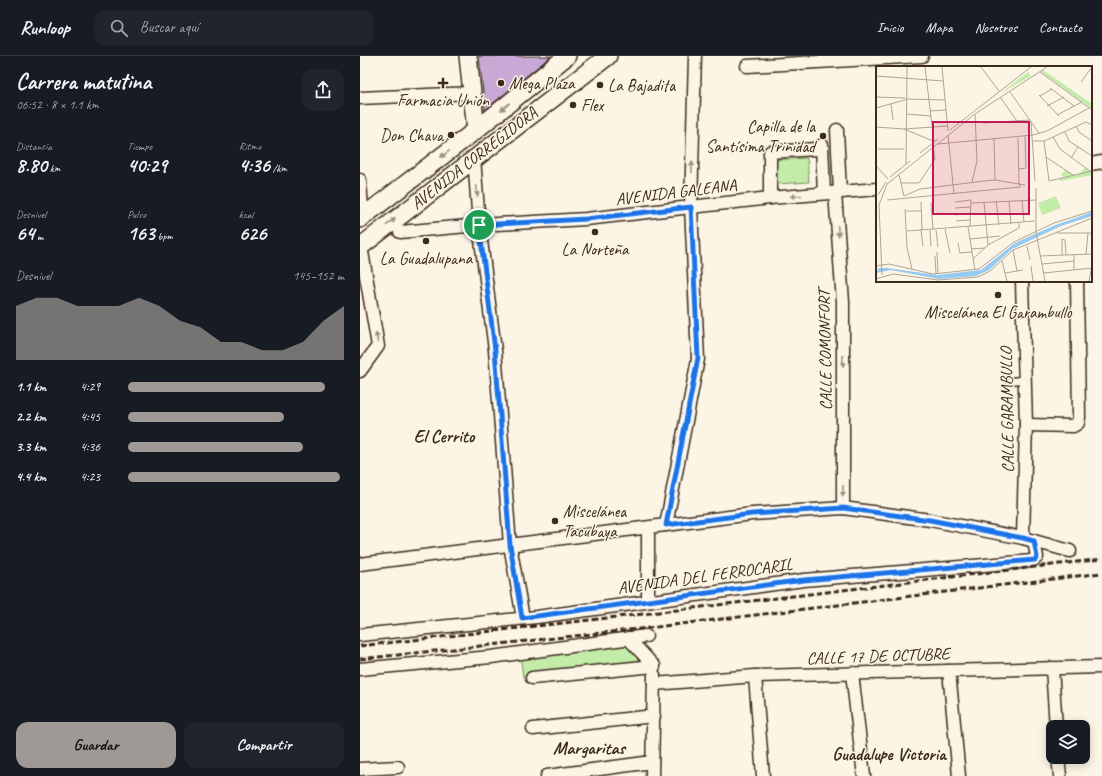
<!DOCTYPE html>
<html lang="es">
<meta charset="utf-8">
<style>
body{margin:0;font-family:Caveat,sans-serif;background:#20242c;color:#f1f3f6;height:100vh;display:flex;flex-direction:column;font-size:15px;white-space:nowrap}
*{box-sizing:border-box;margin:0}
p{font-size:13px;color:#9ea1a6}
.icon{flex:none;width:22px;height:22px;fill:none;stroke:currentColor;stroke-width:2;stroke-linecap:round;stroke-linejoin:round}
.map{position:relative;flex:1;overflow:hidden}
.drawer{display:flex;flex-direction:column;background:#171b24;width:360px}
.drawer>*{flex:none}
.tools{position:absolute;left:686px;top:664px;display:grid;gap:8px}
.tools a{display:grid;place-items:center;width:44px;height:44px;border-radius:8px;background:#171b24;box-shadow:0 2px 10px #0003;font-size:20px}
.pin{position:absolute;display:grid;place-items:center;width:34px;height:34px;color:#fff;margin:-17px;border:2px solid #fff;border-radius:50%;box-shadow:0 1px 4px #0007}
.round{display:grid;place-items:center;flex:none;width:42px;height:42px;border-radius:12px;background:#20242c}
.summary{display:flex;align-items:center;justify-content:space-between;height:68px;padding:0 16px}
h1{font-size:22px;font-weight:600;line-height:30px}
.metrics{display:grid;grid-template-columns:repeat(3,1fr);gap:6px;height:68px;padding:4px 16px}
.metrics div{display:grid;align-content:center}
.metrics b{font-size:20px;font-weight:600}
.metrics small{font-size:11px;font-weight:400}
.metrics p{font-size:11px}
.chart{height:112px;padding:8px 16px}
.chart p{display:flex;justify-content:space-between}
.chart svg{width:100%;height:72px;margin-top:4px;fill:#9f9995;opacity:.7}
.primary-button{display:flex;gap:8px;margin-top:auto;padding:8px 16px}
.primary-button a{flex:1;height:46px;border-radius:12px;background:#9f9995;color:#111;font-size:16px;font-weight:600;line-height:46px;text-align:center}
.primary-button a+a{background:#20242c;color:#f1f3f6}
ul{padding:0 16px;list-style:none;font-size:13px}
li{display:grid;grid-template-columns:64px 48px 1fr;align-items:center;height:30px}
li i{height:10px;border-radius:5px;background:#9f9995}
header{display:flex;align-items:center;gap:24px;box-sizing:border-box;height:56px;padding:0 20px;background:#171b24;border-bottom:1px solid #363941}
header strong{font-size:19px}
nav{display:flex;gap:22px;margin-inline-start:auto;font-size:14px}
.search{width:280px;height:36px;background:#20242c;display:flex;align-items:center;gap:10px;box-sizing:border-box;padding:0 14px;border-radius:12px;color:#9ea1a6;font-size:15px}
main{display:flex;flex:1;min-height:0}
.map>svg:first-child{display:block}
</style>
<header>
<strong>Runloop</strong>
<div class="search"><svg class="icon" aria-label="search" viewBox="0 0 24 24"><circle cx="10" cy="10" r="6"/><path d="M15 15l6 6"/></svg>Buscar aquí</div>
<nav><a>Inicio</a><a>Mapa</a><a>Nosotros</a><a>Contacto</a></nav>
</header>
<main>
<section class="drawer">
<div class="summary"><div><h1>Carrera matutina</h1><p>06:52 · 8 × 1.1 km</p></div><a class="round"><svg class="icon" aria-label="share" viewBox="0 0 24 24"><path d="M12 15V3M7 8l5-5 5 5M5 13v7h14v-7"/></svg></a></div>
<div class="metrics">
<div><p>Distancia</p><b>8.80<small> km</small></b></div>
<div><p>Tiempo</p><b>40:29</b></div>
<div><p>Ritmo</p><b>4:36<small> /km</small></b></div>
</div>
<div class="metrics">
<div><p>Desnivel</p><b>64<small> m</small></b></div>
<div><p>Pulso</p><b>163<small> bpm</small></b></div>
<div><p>kcal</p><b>626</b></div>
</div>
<div class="chart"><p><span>Desnivel</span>145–152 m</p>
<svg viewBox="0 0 160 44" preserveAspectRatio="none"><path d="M0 44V11L10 6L20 6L30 11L40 11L50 11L60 6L70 11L80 20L90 24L100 33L110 33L120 38L130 38L140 33L150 20L160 11V44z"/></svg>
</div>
<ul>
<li><b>1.1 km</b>4:29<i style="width:91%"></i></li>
<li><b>2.2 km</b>4:45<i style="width:72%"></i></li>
<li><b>3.3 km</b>4:36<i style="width:81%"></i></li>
<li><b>4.4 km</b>4:23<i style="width:98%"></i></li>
</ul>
<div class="primary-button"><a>Guardar</a><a>Compartir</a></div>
</section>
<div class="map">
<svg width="742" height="720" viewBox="0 0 742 720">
<rect width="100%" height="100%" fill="#fcf5e5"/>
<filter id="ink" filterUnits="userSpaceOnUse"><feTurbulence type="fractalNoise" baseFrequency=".025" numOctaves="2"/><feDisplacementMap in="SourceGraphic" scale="8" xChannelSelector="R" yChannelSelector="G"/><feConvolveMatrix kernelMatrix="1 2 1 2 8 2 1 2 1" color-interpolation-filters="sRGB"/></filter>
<g filter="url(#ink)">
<g fill="#c2eca8" stroke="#7e8b63">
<path d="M447,102L449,126L417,128L415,104Z"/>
<path d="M264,587L287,607L163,621L160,598Z"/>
</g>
<path fill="#c8a9d5" stroke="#3b2a1e" d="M119,0H191L125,54Z"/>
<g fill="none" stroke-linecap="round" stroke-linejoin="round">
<g stroke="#3b2a1e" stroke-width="9">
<path id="lane" d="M649,325L664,324"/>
</g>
<g stroke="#3b2a1e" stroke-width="15">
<g id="street">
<path d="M387,10L562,0"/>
<path d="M0,42L112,37"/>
<path d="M477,74L480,136"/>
<path d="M462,89L464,137"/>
<path d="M114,101L119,169L135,294L150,489L163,562"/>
<path d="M731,108L742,106"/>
<path d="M0,124L2,153L7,158"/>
<path d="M475,137L483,246V452"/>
<path d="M410,142V96L456,93"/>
<path d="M40,176L119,169L226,163L410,142L517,133"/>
<path d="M662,225L666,369L663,482"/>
<path d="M0,315L18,290L1,190"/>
<path d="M666,369L713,370L718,367L719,361L717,225"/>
<path d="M306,469L338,303L331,151L335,0"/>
<path d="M288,473V545"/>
<path d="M0,508L392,458L483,452L570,464L663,482L710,495"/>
<path d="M0,579L177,561L444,524L672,505L677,501L674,485"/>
<path d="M268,582L294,610"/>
<path d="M692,612L696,671"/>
<path d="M0,613L131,601L286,580"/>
<path d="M589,615L599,720"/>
<path d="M492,617L504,720"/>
<path d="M395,620L403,720"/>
<path d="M172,622L294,610"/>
<path d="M294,628L395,620L742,611"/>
<path d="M173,673L294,660"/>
<path d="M698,701L700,720"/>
<path d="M0,713L38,711"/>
<path d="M187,720L292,706"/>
<path d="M292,720L294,619"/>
</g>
</g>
<g stroke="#3b2a1e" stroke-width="20">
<g id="secondary">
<path d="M108,0L116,74"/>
<path d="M0,163L116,74L207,0"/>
<path d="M0,191L248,0"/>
</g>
</g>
<use href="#lane" stroke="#fcf5e5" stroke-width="6"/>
<use href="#street" stroke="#fcf5e5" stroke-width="12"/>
<use href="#secondary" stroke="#fcf5e5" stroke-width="17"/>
<g stroke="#3b2a1e" stroke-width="3" stroke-dasharray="6 3" stroke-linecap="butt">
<path d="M0,590L283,558L742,503"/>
<path d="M0,603L288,572L742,517"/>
</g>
</g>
<defs><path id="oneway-solid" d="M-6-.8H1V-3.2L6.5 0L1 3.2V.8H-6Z"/></defs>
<g fill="#9c9082">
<use href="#oneway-solid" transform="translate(145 51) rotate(141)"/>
<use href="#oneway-solid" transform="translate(85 98) rotate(143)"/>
<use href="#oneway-solid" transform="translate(332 111) rotate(-88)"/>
<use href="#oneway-solid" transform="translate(117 135) rotate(86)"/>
<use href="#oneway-solid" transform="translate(436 140) rotate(175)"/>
<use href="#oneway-solid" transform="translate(31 166) rotate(-38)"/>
<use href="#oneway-solid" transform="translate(478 175) rotate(86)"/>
<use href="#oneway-solid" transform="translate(17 282) rotate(-100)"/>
<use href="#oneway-solid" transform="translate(483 305) rotate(90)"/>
<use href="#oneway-solid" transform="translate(483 435) rotate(90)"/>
</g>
</g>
<g fill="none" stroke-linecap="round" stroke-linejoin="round" filter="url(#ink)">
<g stroke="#fff" stroke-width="8">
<path id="route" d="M331,151L338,302L306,469L392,458L483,452L570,464L663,482L674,485L677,501L675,504L444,524L162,562L150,489L135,294L119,169L226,163Z"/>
</g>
<use href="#route" stroke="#1a73e8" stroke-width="5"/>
</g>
<g fill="#3b2a1e" stroke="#fcf5e5" stroke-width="1.5">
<path d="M81 21h4v4h4v4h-4v4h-4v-4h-4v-4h4z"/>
<circle cx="141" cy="27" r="4"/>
<circle cx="240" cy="29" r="4"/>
<circle cx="213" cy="49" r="4"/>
<circle cx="91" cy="79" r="4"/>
<circle cx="463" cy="80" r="4"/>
<circle cx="235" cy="176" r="4"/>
<circle cx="66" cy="185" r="4"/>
<circle cx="638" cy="239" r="4"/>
<circle cx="195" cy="465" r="4"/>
</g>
<g text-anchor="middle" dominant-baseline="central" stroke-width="3" stroke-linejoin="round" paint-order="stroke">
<g font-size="17" fill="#3b2a1e" stroke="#fcf5e5" text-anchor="start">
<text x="149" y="27">Mega Plaza</text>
<text x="248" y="29">La Bajadita</text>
<text x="83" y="44" text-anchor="middle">Farmacia Unión</text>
<text x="221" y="49">Flex</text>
<text x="455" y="70" text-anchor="end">Capilla de la<tspan x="455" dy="20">Santísima Trinidad</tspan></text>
<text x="83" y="79" text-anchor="end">Don Chava</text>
<text x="235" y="193" text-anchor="middle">La Norteña</text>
<text x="66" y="202" text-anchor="middle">La Guadalupana</text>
<text x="638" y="256" text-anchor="middle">Miscelánea El Garambullo</text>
<text x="203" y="455">Miscelánea<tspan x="203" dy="20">Tacubaya</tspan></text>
</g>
<g font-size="17" fill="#3b2a1e" stroke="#fcf5e5">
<text transform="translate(114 102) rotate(-38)">AVENIDA CORREGIDORA</text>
<text transform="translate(316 136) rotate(-7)">AVENIDA GALEANA</text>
<text transform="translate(465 294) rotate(-91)">CALLE COMONFORT</text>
<text transform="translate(647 354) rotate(-91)">CALLE GARAMBULLO</text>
<text transform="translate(345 520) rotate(-8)">AVENIDA DEL FERROCARIL</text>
<text transform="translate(518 600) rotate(-2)">CALLE 17 DE OCTUBRE</text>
</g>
<g font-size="18" font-weight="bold" fill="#3b2a1e" stroke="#fcf5e5">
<text x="84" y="380">El Cerrito</text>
<text x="229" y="692">Margaritas</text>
<text x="529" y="698">Guadalupe Victoria</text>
</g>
</g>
<g transform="translate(516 10)">
<rect width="216" height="216" fill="#fcf5e5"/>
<path d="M167,4L216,38V43L165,6ZM152,6L155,10L125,27L126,26ZM208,102L216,105V109L185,115L182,113L188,111L185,109L189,104L197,109L204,108ZM180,130L185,142L166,149L162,137Z" fill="#c2eca8"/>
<path d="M216,146V150L185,160L136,183L113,204L100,210L63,213L15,204L0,207L3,202H11L61,209L105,204L139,177L177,160Z" fill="#96c9f3"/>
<path fill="none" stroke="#afa495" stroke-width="1" d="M49,1L58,76M66,1L72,65M105,1L123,25M164,6L216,44M0,10L67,15M205,16L216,1M174,22L198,40M134,26L163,67M163,29L183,50M164,30L176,23M0,31L29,32M124,31L141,55M15,38L17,54M171,40L188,31M0,42L32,33L69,34M54,45L70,44M30,48L55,50M181,49L206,36M155,56L159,115M107,57L154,54M200,60L203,66L216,75M0,61L28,63L72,60M28,63L57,75M74,64L155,1M189,66L193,75L216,90M72,69L78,128M177,71L184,83L214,105M142,72L143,118M118,73L119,114M157,75H168L210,56L216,59M168,75L173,115L216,105M62,78L157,69L171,65L213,42M2,83H28M44,87L62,73M170,91L197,109M195,92L202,81M30,98L31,1M0,100L12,113M143,103L150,102L149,70M23,109L25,117H43M14,111L34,95M96,116L101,95L99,48M25,117L28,130M43,117L59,93L57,80M160,122V166L169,215M2,129L10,116M28,130L44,123L108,115L119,114L149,119M11,134L144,121V118M120,135L123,159M133,135L135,158M146,135L148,156M45,136L46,164M79,136L95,134M108,136L112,179M55,137L57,164M95,137L160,134M79,142L95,141M29,143L31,182L36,203M30,145H45M79,149L95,147M80,155L94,154M92,161L99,204M94,161L95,134M69,163L74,187M45,164L47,180M54,164L55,180M60,164L62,181M31,165L159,155M181,167H216M94,173L124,170M82,177L84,187L96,186M151,180L154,194M95,183L109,182M137,184L141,205M61,186L62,208M198,188V204M210,188L212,167M186,189V173L189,174L190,189M59,190L60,208M164,190L216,188M97,193L112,179L143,162V157M126,195L131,215M166,198L198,195M0,200L13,198L57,208L103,203L138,176L178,157L216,145M155,200L157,215M129,207L147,204M168,207L216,202M6,209L3,139L11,118L99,48L171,1M0,213L17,208L62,214L102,211L114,205L137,184L216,152M213,215L216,199"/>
<path fill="#c2185b" fill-opacity="0.15" stroke="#c2185b" stroke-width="2" d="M57,56H153V148H57Z"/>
<rect width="216" height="216" fill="none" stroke="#3b2a1e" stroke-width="2"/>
</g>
</svg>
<div class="tools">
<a><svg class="icon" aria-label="layers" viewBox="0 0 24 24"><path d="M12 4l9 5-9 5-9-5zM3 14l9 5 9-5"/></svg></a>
</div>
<div class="pin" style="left:119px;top:169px;background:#1e9e55"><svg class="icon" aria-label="arrive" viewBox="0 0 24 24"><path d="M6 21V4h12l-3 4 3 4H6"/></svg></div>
</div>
</main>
